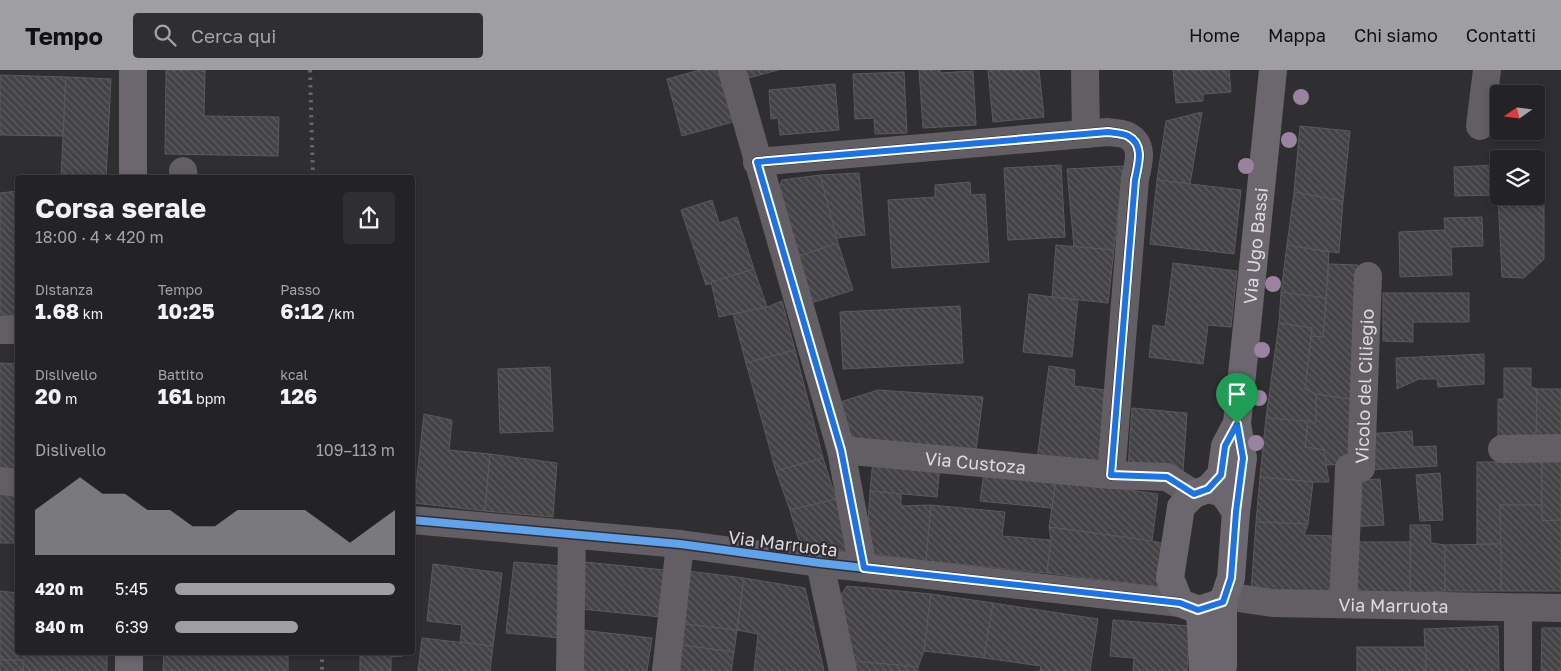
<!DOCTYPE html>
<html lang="it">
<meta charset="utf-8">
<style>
body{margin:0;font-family:"Golos Text",sans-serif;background:#2f2f31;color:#f1f3f6;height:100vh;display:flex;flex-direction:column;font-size:19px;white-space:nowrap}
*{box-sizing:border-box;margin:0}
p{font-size:16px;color:#a3a4a6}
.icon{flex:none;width:28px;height:28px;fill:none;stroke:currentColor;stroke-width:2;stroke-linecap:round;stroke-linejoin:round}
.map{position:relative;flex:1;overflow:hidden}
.drawer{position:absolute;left:15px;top:105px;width:400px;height:480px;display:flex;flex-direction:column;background:#232224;border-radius:5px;box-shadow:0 2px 8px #0003,0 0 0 1px #403f41}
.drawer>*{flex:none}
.needle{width:32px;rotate:256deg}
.controls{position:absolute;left:1490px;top:15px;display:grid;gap:10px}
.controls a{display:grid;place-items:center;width:55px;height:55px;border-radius:5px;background:#232224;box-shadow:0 2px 8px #0003,0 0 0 1px #403f41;font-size:25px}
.pin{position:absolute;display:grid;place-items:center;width:42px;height:42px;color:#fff;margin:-51px -21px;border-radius:50% 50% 50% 0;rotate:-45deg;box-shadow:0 0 5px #0007}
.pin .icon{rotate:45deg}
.round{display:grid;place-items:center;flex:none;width:52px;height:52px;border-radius:5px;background:#2f2f31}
.head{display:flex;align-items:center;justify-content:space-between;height:85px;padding:0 20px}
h1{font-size:28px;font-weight:700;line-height:38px}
.metrics{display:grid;grid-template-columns:repeat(3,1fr);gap:8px;height:85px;padding:5px 20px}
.metrics div{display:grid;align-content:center}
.metrics b{font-size:21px;font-weight:700}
.metrics small{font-size:14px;font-weight:400}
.metrics p{font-size:14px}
.chart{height:140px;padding:10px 20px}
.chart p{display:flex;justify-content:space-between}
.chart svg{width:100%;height:90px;margin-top:5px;fill:#9f9ea0;opacity:.7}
ul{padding:0 20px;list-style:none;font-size:16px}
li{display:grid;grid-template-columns:80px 60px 1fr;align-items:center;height:38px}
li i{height:12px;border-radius:6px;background:#9f9ea0}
header{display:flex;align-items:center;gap:30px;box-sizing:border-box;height:70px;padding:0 25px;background:#9f9ea0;color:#111}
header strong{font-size:24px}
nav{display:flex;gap:28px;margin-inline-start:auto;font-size:18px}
.search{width:350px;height:45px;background:#2f2f31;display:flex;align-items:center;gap:12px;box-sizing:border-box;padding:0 18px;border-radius:5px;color:#a3a4a6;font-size:19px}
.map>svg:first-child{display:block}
</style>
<header>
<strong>Tempo</strong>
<div class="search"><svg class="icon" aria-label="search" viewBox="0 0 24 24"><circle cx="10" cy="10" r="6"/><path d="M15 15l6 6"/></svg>Cerca qui</div>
<nav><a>Home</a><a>Mappa</a><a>Chi siamo</a><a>Contatti</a></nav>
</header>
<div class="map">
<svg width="1561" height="601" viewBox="0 0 1561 601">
<defs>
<pattern id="building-back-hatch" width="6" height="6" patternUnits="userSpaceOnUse" patternTransform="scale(1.25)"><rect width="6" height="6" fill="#434244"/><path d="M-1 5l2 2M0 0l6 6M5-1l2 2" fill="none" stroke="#5e5d5f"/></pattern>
</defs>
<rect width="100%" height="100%" fill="#2f2e30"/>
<g fill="url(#building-back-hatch)" stroke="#5b5a5b">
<path d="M166,0H205L204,46L279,47L278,86L165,84Z"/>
<path d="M700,0H718L733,52L682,66L667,9Z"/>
<path d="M746,0H778L748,8Z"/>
<path d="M919,0H940V3L973,1L976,55L923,58Z"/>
<path d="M988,0H1039L1044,47L993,52Z"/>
<path d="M1173,0H1229L1231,22L1203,24V31L1176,33Z"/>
<path d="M904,2L907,63L875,64L874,48L855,49L853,4Z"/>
<path d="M0,5L66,7L63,66L0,65Z"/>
<path d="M66,7L111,9L106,108H61Z"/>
<path d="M835,14L839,60L780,65L778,48L771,49L769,20Z"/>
<path d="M1202,42L1190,114L1157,110L1166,51Z"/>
<path d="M1300,56L1350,61L1343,131L1294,122Z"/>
<path d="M1536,94H1544V189L1524,208L1502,207L1498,125L1455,126L1454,97L1499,95V126H1536Z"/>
<path d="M1061,95L1065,167L1008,170L1004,98Z"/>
<path d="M1123,96L1114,180L1074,177L1067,99Z"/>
<path d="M859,103L865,165L836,168L820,105Z"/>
<path d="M820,105L838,173L793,188L777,124L782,110Z"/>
<path d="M1157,110L1241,120L1234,184L1150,174Z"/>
<path d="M970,112L971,125L985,124L989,192L892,198L888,130L935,127V115Z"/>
<path d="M18,121V246L0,245V123Z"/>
<path d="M1294,122L1343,131L1339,183L1287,175Z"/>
<path d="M712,130L719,153L737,147L754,199L706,215L681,140Z"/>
<path d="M1482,147L1483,176L1451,177L1452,205L1400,207L1399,162L1445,160L1444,148Z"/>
<path d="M838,173L853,220L808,234L793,188Z"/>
<path d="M1056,175L1114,180L1108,233L1052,227Z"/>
<path d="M1287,175L1329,182L1326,228L1281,222Z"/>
<path d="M1173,193L1237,201L1231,257L1208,255L1203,294L1149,287L1153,255L1165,257Z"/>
<path d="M1329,194L1358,195L1355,330L1316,324L1305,319L1311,266L1323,267Z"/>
<path d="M754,199L767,237L719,247L711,212Z"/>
<path d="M1281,222L1326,228L1323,267L1311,266L1312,258L1279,253Z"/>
<path d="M1383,223H1469V252H1413V272L1383,271Z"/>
<path d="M1029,224L1078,230L1072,287L1023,282Z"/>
<path d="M782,231L795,280L746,293L733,244L767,237Z"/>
<path d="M960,236L963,293L843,299L840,242Z"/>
<path d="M1279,253L1312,258L1305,319L1316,324V353L1266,348Z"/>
<path d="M795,280L823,388L776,401L746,293Z"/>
<path d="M1484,284V314L1438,317L1437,309H1419L1397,319L1396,288Z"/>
<path d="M0,293L18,294V400L0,399Z"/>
<path d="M1049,296L1075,300L1074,316L1114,321L1103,398L1037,390Z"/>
<path d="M550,297L553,361L500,363L498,299Z"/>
<path d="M1504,298H1531V317L1537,319L1536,371L1498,372V329H1504Z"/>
<path d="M1537,319H1561V372L1536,371Z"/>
<path d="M878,320L983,327L976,380L846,370L837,333Z"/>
<path d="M1316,324L1355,330L1354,394L1326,395L1324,380L1305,377L1308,351L1316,353Z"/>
<path d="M1132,338L1187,343L1183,402L1128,398Z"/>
<path d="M424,344L452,350L449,380L490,384L485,441L414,433Z"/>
<path d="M1266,348L1308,351L1305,377L1324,380L1329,412H1313L1260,407Z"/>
<path d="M1412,361L1413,377L1436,376L1437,396L1366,400L1364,364Z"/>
<path d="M490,384L557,393L553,447L485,441Z"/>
<path d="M823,388L836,429L790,440L776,401Z"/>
<path d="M873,390L940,396L937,427L870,421Z"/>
<path d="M1477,392H1542V435H1500L1501,474H1477Z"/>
<path d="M1542,392H1561V450L1542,451Z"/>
<path d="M984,402L1056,410L1052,438L980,431Z"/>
<path d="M1440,403L1443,450L1420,451L1416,405Z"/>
<path d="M1260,407L1313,412L1308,454L1256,452Z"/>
<path d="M1380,409L1384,455L1351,457L1349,432H1362L1360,410Z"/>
<path d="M1056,410L1158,424L1152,471L1049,457Z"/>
<path d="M870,421L901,424V436L931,435L926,491L866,483Z"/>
<path d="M0,422L18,424V473H0Z"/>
<path d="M836,429L847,481L801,478L790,440Z"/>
<path d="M931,435L1005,442L1002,466L1051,470L1047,503L926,491Z"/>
<path d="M1500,435H1542V451L1561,450V521H1501Z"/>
<path d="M1256,452L1308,454L1304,465L1338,466L1337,525L1251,522Z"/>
<path d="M1410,455H1430L1431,473L1445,475V521L1410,524Z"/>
<path d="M1049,457L1152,471L1166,474L1161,517L1047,503L1051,470Z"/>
<path d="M1350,472H1410V524L1350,523Z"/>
<path d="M1501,474V521H1445V475Z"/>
<path d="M514,492L562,496L561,568L506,563Z"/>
<path d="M585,492L665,500L661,547L581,539Z"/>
<path d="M433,494L502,503L493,576L460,573L462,555L427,551Z"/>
<path d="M689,501L744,508L737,560L684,554Z"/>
<path d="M744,508L805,518L824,601H754L758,564L737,560Z"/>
<path d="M847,516L931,524L924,581L918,597L854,591L837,531Z"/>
<path d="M0,521L18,523V582H107V601H23L24,590H0Z"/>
<path d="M931,524L993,533L984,588L924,581Z"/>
<path d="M993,533L1098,549L1090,601H1040L1041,596L984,588Z"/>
<path d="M1113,550L1190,556L1187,601H1133L1134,588L1110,586Z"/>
<path d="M684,554L737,560L734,582L681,575Z"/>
<path d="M1498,556L1499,601H1426L1424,559Z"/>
<path d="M1542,558H1561V601H1541Z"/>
<path d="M581,560L652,568L647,601H580Z"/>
<path d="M422,568L493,576L490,601H418Z"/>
<path d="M681,575L734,582L731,601L680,600Z"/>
<rect x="1357" y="577" width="69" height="24"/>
<path d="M164,582H288V601H163Z"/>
<path d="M360,582H403V586L391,587V601H360Z"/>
<path d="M0,590H24L23,601H0Z"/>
<path d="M854,591L918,597V601H857Z"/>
</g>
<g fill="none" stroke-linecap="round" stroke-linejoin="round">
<g stroke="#635e64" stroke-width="28">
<path d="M732,0L841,380L863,498"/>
<path d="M1085,0L1086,64"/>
<path d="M1480,56L1487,0"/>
<path d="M757,92L1108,62C1114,63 1123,63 1128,66C1145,75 1138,95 1135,109L1111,405"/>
<path d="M183,101L184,108"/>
<path d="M0,260H18"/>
<path d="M1502,379L1561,378"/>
<path id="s1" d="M841,380L1111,405L1167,407L1194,424"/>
<path d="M0,411L18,413"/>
<path d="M412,450L680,474L820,493L1180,533"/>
<path d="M820,493L843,601"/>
<path id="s2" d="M1225,526L1272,533L1561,538"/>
<path id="s3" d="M1343,534L1349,398H1361L1368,206"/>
<path d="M1518,538V601"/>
<path d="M570,601L572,464"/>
<path d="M666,601L680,474"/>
</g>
<g stroke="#6c666e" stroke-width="28">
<path d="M133,108V0"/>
<path d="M1208,419L1223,423L1236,442L1231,508L1223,532L1199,540L1180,533L1170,508L1181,437L1194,424Z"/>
<path d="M1208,419L1221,405L1225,376L1235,357"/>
<path id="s4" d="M1236,442L1243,388L1237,354L1273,0"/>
<path d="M1199,540L1201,555L1203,601"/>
<path d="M129,601V582"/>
<path d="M1221,601L1223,596V532"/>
</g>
<g stroke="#686569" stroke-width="4" stroke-dasharray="2.5 5" stroke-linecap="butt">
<path d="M310,0L313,108"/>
<path d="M322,582V601"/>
</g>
<g stroke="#302d31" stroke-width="11">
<g id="cycleway">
<path d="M757,92L1108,62C1114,63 1123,63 1128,66C1145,75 1138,95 1135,109L1111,405"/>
<path d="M412,450L680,474L820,493L1180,533"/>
</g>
</g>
<use href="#cycleway" stroke="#60a3ed" stroke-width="8"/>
</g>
<g fill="#9a82a1">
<circle cx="1301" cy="27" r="8"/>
<circle cx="1289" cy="70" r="8"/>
<circle cx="1246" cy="96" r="8"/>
<circle cx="1273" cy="214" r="8"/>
<circle cx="1262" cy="280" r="8"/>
<circle cx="1259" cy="328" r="8"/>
<circle cx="1256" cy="373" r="8"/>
</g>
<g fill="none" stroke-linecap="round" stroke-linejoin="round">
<g stroke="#fff" stroke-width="10">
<path id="route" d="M1108,62C1114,63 1123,63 1128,66C1145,75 1138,95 1135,110L1111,405L1167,407L1194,424L1208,419L1221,405L1225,376L1237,354L1243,388L1236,442L1231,508L1223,532L1198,540L1180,533L864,498L841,380L757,92Z"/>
</g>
<use href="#route" stroke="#1a73e8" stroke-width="6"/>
</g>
<g text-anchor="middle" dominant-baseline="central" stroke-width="4.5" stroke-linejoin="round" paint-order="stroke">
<g font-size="18" fill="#dcdadd" stroke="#302d31">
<text stroke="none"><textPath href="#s4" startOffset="268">Via Ugo Bassi</textPath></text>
<text stroke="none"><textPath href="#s3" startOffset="230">Vicolo del Ciliegio</textPath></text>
<text stroke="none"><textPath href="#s1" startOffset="135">Via Custoza</textPath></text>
<text transform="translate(783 473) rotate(7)">Via Marruota</text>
<text stroke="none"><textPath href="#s2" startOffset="169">Via Marruota</textPath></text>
</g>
</g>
</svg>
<div class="controls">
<a><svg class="needle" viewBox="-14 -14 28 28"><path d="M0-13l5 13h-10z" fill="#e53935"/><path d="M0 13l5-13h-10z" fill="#a3a4a6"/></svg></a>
<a><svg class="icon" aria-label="layers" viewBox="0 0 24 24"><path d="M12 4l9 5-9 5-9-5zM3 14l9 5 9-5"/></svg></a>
</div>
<div class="pin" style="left:1237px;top:354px;background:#1e9e55"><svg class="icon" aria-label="arrive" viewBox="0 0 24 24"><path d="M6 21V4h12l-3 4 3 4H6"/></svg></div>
<section class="drawer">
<div class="head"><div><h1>Corsa serale</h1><p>18:00 · 4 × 420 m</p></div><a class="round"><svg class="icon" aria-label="share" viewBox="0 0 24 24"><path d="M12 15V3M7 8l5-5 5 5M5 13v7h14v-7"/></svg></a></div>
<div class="metrics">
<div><p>Distanza</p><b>1.68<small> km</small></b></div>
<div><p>Tempo</p><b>10:25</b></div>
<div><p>Passo</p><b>6:12<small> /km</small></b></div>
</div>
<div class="metrics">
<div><p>Dislivello</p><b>20<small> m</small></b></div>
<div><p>Battito</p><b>161<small> bpm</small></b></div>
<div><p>kcal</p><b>126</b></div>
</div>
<div class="chart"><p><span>Dislivello</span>109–113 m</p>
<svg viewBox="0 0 160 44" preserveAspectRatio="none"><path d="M0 44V22L10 14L20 6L30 14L40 14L50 22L60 22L70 30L80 30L90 22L100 22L110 22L120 22L130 30L140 38L150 30L160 22V44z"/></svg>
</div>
<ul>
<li><b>420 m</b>5:45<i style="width:100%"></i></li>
<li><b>840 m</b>6:39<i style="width:56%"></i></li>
</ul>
</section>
</div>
